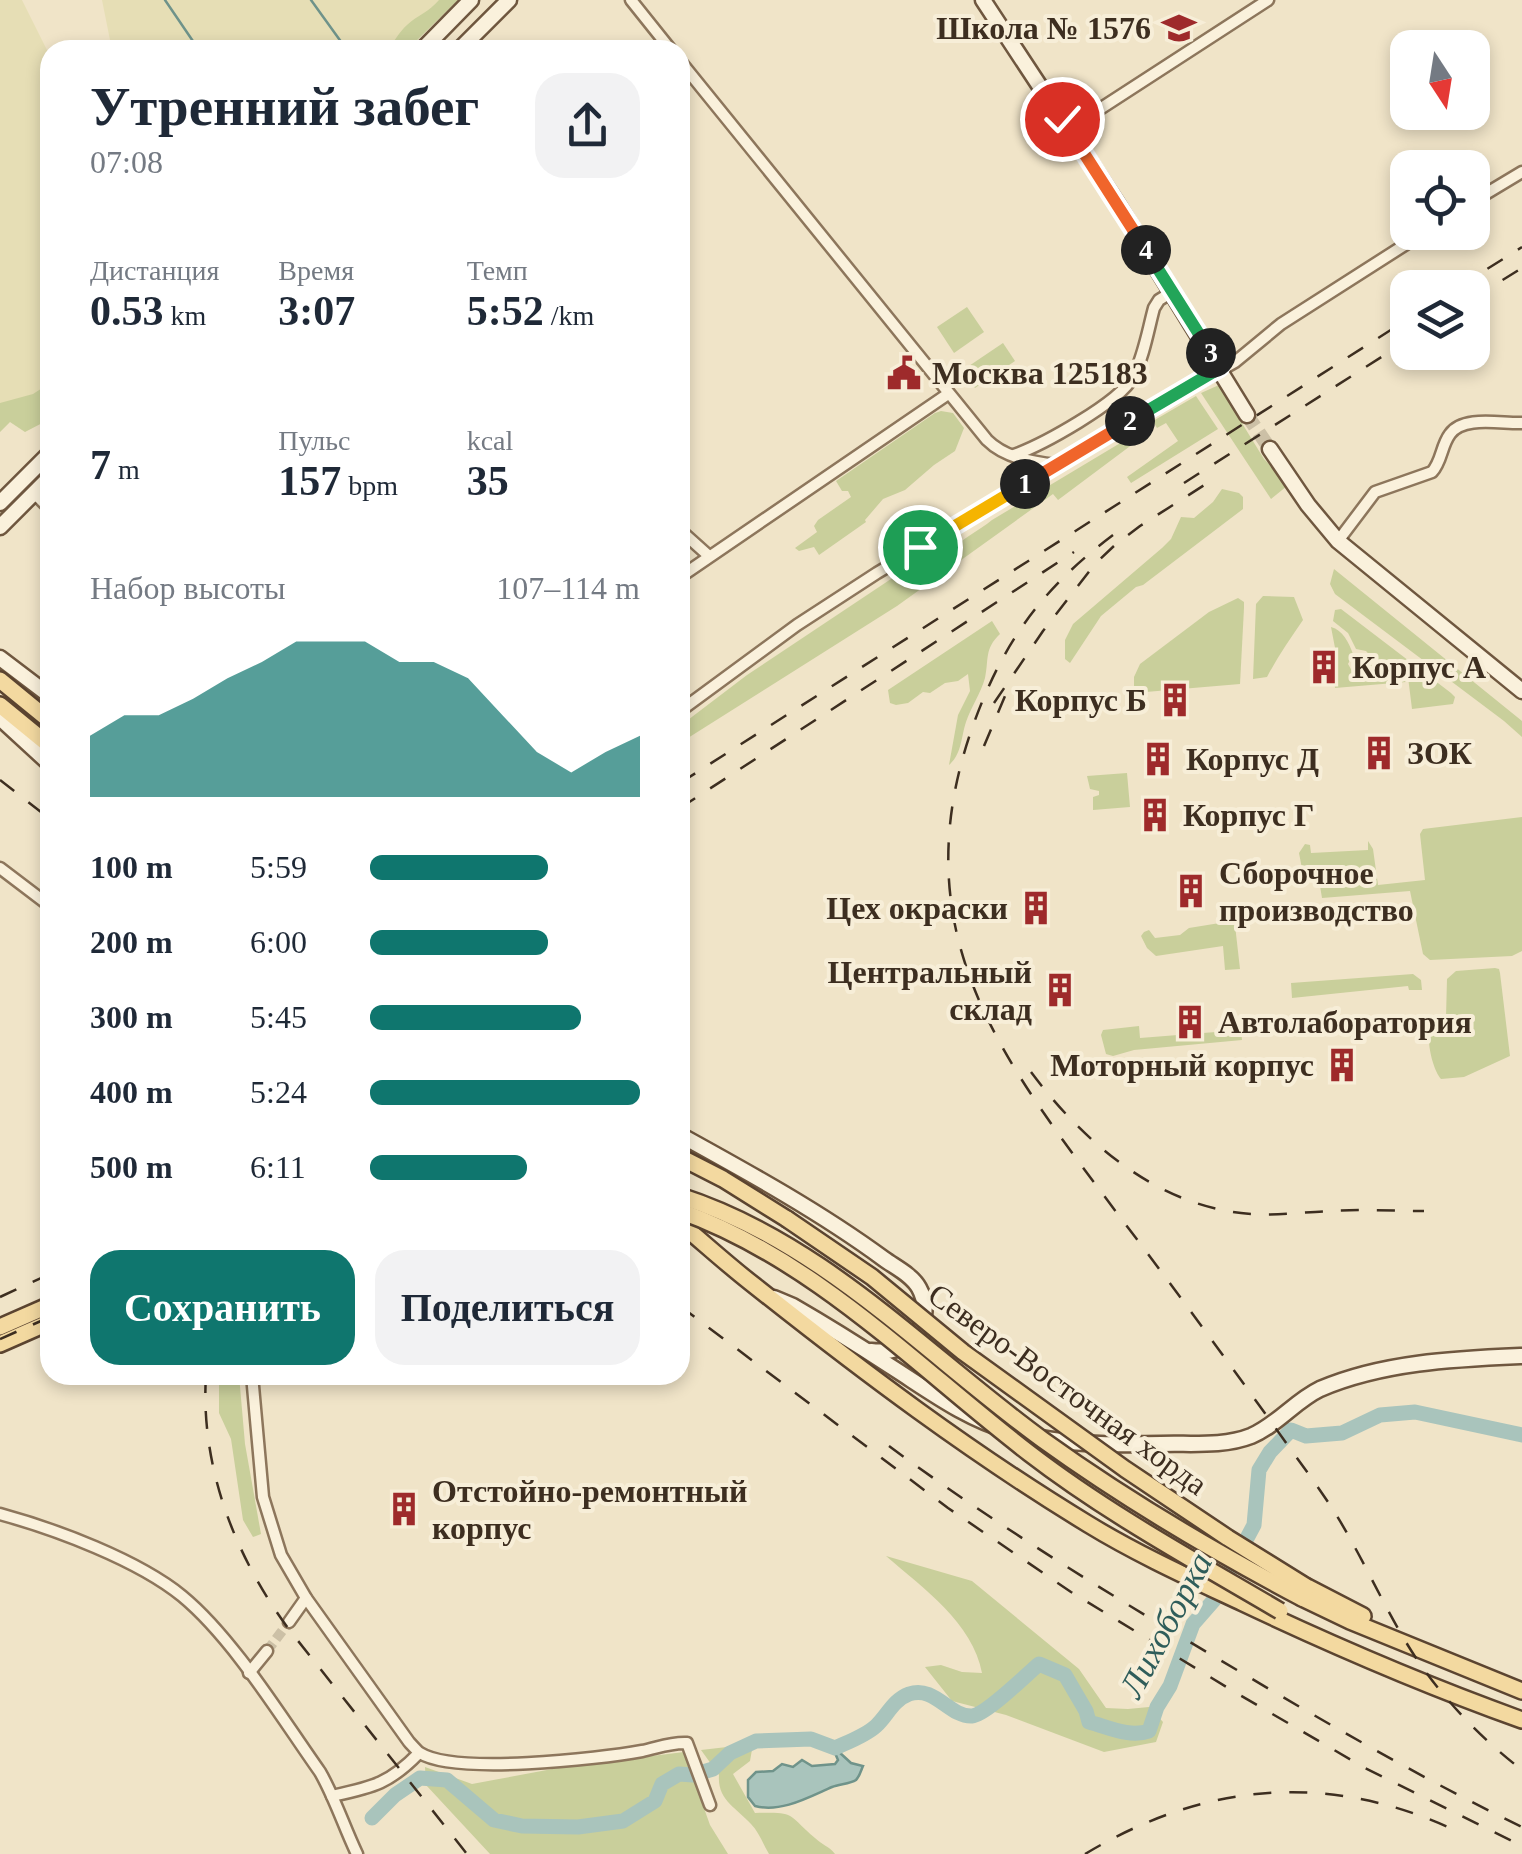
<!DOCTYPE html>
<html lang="ru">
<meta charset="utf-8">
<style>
body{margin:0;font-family:"Times New Roman",serif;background:#f2f2f3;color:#1f2937;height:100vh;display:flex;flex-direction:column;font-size:38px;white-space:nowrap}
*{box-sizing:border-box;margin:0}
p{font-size:32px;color:#747a83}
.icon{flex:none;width:55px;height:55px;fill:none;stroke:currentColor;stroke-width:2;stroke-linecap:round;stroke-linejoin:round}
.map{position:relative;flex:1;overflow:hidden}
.sheet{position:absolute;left:40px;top:40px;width:650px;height:1345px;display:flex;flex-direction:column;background:#fff;border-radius:30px;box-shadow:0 5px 15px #0003}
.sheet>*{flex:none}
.needle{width:65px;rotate:168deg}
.tools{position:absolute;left:1390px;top:30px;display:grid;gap:20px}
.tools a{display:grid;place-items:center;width:100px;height:100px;border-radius:20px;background:#fff;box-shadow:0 5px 15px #0003;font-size:50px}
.pin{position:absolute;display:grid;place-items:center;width:85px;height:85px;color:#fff;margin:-42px;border:5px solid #fff;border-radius:50%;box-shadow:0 2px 10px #0007}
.km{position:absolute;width:50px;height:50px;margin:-25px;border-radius:50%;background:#222;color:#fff;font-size:28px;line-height:50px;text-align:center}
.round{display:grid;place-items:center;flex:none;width:105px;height:105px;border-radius:30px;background:#f2f2f3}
.overview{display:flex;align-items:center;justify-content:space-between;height:170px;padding:0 50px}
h1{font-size:55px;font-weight:600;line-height:75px}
.stats{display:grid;grid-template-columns:repeat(3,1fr);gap:15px;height:170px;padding:10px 50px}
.stats div{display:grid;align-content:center}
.stats b{font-size:42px;font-weight:600}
.stats small{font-size:28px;font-weight:400}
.stats p{font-size:28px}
.chart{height:280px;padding:20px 50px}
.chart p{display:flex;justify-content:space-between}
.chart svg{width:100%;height:180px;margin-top:10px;fill:#0f766e;opacity:.7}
.cta{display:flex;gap:20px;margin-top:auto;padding:20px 50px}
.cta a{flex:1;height:115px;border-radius:30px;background:#0f766e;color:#fff;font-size:40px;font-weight:600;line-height:115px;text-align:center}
.cta a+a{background:#f2f2f3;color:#1f2937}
ul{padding:0 50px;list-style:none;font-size:32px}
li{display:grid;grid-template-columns:160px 120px 1fr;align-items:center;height:75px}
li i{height:25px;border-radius:12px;background:#0f766e}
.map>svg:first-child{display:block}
</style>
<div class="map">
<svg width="1522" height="1854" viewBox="0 0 1522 1854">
<rect width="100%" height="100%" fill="#f0e4c8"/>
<g fill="#e6deb5">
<path d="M0,0H22L50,56V406L28,408L0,427Z"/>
<path d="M102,0H443L395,50H112Z"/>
</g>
<g fill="#c9cf9b">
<path d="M439,0H458L407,50H386C395,42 398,33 407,25C419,14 428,13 439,0Z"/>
<path d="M967,307L984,332L954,353L937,327Z"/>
<path d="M1003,343L1015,361L975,388L963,370Z"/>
<path d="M50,383V419L25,432L10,422L0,432V403L33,394Z"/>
<path d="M1219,385L1234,404L1240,420L1264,459L1284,479L1287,486L1271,499L1201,393Z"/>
<path d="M1196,396L1218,429L1131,483L1127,477L1178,441L1166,423L1157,428L1153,421Z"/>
<path d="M941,411L953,413L964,428L955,451L934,465L905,490L883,499L865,520L866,522L819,555L814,547L799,551L795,548L817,532L814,526L818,520L851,497L848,491H842L836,481L935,413Z"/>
<path d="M1142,430L1145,435L1058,500L1053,494L897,606L680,743V726L747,675L903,571L951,552C960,539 979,531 992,520Z"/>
<path d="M1222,489L1239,493L1243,497V509L1143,585L1136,587L1101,616L1070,663L1065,659V640L1073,624L1162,548L1171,539L1181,517L1194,518L1213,502Z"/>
<path d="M1334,569L1522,721V737L1504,721L1335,594L1330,584Z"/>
<path d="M1263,596L1294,597L1303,620C1290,639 1278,656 1267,677L1253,679L1256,604Z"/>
<path d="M1238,598L1244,602V608L1240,684L1134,693V677L1140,664L1209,612Z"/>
<path d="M1341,609L1451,693L1455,697L1453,704L1412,709L1408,677L1373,659L1366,651L1356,649L1348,633L1333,621L1335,610Z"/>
<path d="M992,621L1000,634C984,649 989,660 985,678C981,693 971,707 966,722C961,737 962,754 949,765L958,715L970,691L968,674L958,681L945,683L930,693L923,692L908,703L896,705L890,703L888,690Z"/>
<path d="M1331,627C1343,630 1349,643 1353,654L1348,664L1352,671L1361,672L1371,665L1385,670L1406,682L1335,688L1332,654L1336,653Z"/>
<path d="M1127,773L1130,807L1093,810V797L1099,795V791L1090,789L1087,776Z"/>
<path d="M1522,817V951L1512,956L1430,960L1423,954L1410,891L1322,898L1319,880L1304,879L1299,853L1305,844L1310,845L1311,853L1368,850V841L1373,849L1378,885L1425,880L1420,834L1423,829Z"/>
<path d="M1232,921L1235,925L1240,969L1225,970L1223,946L1156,956L1147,948L1141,936L1144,932L1149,930L1155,938L1180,935L1189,928Z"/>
<path d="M1495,968L1499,969L1500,973L1510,1056L1464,1077L1441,1079C1433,1070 1425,1039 1431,1027C1434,1022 1441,1019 1446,1017L1447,979L1456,971Z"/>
<path d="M1413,974L1421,980L1422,990H1409L1408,986L1292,998L1291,983Z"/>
<path d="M1139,1026L1140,1038L1241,1030L1242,1040L1134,1050L1113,1056L1106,1054L1101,1035L1103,1030Z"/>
<path d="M219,1375H239L245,1444L261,1534L253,1537L243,1520L231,1439L219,1413Z"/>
<path d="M886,1556L972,1581L1079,1669L1106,1708L1128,1709L1149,1707L1163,1722L1156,1742L1104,1752L1006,1715L952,1701L925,1667L941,1665L962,1672L982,1673C973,1623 923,1588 886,1556Z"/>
<path d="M753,1744L750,1761L733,1774L755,1813C796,1812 786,1813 815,1838C822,1845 829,1846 835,1854H769C763,1844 759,1832 751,1824C737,1808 717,1800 719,1775L701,1750Z"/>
<path d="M684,1752L710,1825L728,1854H490L426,1785L425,1767L472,1784L563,1767Z"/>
</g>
<path fill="#a9c4bc" stroke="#6f938a" stroke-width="2.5" d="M839,1752L851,1763L863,1766C861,1770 860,1776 856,1780C850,1784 839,1784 832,1787C809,1797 781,1813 755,1806L748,1797V1780L756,1772L773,1771L782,1764L793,1767L802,1760L812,1766L835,1764L838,1760L835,1753Z"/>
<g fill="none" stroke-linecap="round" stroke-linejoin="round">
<g stroke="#6f938a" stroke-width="2.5">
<path d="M165,0L199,50"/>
<path d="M311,0L347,50"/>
</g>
<path stroke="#a9c4bc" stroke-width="15" d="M372,1818L395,1795L420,1778L447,1780L494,1820L522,1826L578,1827L623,1821L655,1801L662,1784L679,1774L693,1775L713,1769L730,1753L756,1741L811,1739L835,1748C848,1742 865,1736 876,1726C887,1716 893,1700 909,1694C935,1685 949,1717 972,1716C986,1715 1026,1675 1039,1664L1065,1675L1086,1711L1089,1722C1108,1727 1130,1738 1149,1731L1157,1707L1170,1686L1193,1624L1214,1600L1254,1525L1259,1470L1270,1452L1291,1430L1306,1436L1342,1433L1380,1415L1415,1412L1522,1435"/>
<path stroke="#ccc0a6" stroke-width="10" stroke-dasharray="10 5" stroke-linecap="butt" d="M267,1651L289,1622"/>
<path stroke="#ccc0a6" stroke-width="14" stroke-dasharray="14 7" stroke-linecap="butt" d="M1247,415L1270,449"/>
<g stroke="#8d765c" stroke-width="15">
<g id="street">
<path d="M631,0L671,50"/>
<path d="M680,61L987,440C1005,458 1032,462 1057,465"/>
<path d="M1069,129L1268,0"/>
<path d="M1472,202L1522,172"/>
<path d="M1014,455C1042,445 1119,403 1133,377C1144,356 1148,330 1154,308L1159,300L1172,292"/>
<path d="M34,493L50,509"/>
<path d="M680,530L709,556"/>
<path d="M1338,541L1375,492L1432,472C1442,461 1441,446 1450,434C1463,415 1502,424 1522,423"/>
<path d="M680,577L948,394"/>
<path d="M680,711L797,625L877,573L1138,417L1235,362L1281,324L1425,232"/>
<path d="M0,868L50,906"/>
<path d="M252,1375L263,1497L281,1555L306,1598L409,1742C410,1743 418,1752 420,1753C455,1775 598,1759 642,1751C657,1748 671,1742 687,1743L710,1805"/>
<path d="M0,1514C55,1529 138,1560 182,1596C233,1638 281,1717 320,1772C335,1798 344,1827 357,1854"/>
<path d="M289,1622L306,1598"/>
<path d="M249,1673L267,1651"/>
<path d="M332,1796C373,1787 389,1784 419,1753"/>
</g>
</g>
<g stroke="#6f573f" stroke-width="19">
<g id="secondary">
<path d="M983,0L1116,202L1247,415"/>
<path d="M422,50L471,0"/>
<path d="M459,50L509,0"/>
<path d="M1270,449L1308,505L1338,541L1522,691"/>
<path d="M0,503L50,453"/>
<path d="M0,527L50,477"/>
<path d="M0,658L50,696"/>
<path d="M0,718L50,764"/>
<path d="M680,1135C749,1173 820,1212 884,1259C895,1267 912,1275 919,1288C928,1304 926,1324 913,1338C902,1350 887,1353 871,1351"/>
<path d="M774,1298L793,1306C826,1325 858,1345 890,1366C928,1390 966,1419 1010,1431C1058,1445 1111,1445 1161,1444C1190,1443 1223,1447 1251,1436C1277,1425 1295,1401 1320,1389C1383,1362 1455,1359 1522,1356"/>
</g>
</g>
<g stroke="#5b4430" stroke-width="20">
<g id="primary">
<path d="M0,680L50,721"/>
<path d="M0,705L50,746"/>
<path d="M680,1157L723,1179L787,1219"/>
<path d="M680,1223C705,1244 729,1266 755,1286C862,1371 971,1453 1088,1524C1137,1554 1190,1578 1243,1603C1334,1646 1427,1686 1522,1720"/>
<path d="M0,1327L50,1305"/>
<path d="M0,1344L50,1322"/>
<path d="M1307,1587L1363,1616"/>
<path d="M1302,1598L1350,1621L1522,1691"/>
</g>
</g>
<use href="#street" stroke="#faf1dc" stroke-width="10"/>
<use href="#secondary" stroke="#faf1dc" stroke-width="14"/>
<use href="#primary" stroke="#f3d9a0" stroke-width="15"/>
<g stroke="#3d2e20" stroke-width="2.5" stroke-dasharray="18 18" stroke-linecap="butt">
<path d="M1457,288L1522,247"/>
<path d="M1472,299L1522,268"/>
<path d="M1184,483L1408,340"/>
<path d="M1113,535C1044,587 1005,639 975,720C897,932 1003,1061 1123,1221C1180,1296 1235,1371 1289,1447C1310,1476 1331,1504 1348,1535C1372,1577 1391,1621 1418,1661C1447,1703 1482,1739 1522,1770"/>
<path d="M994,703L1043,631L1095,564L1115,545L1140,526L1206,484"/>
<path d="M984,746L1005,696"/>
<path d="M0,780L50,819"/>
<path d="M680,783L1408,319"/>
<path d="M680,808L1074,552"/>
<path d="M1031,1072C1082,1140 1153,1203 1241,1213C1271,1217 1302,1212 1332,1211C1363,1209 1394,1211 1424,1211"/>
<path d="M0,1297L50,1274"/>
<path d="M680,1306L948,1508L1071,1592L1233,1691L1365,1768L1522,1846"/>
<path d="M0,1339L50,1317"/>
<path d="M206,1375C200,1468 236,1559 291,1632L467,1854"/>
<path d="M889,1446C993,1523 1104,1591 1215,1657C1316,1717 1417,1776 1522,1827"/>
<path d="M1085,1854C1207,1781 1332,1771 1461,1833"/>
</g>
<g stroke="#5b4430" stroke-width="20" stroke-linecap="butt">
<g id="primary-bridge">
<path d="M680,1196C823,1242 925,1354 1043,1440C1125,1499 1213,1551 1302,1598"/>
<path d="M680,1211C816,1260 917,1367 1029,1453C1107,1513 1195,1561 1280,1611"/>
<path d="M787,1219L872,1277L963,1352L1125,1469L1228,1538L1307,1587"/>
</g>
</g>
<use href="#primary-bridge" stroke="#f3d9a0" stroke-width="15"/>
</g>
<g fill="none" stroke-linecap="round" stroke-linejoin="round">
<g stroke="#fff" stroke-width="20">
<path id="split-1" d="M920,547L1025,484"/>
</g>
<g stroke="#fff" stroke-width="20">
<path id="split-2" d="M1025,484L1130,421"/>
</g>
<g stroke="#fff" stroke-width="20">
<path id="split-3" d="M1130,421L1220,368L1211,353"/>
</g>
<g stroke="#fff" stroke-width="20">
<path id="split-4" d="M1146,250L1211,353"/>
</g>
<g stroke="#fff" stroke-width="20">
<path id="split-5" d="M1080,147L1146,250"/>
</g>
<g stroke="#fff" stroke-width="20">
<path id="split-6" d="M1062,119L1080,147"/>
</g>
<use href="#split-1" stroke="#f5b400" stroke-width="12"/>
<use href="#split-2" stroke="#f0652b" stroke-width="12"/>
<use href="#split-3" stroke="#22a559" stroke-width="12"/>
<use href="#split-4" stroke="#22a559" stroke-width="12"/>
<use href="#split-5" stroke="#f0652b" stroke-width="12"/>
<use href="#split-6" stroke="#f5b400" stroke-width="12"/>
</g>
<defs>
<g id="school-bare" transform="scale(2.7)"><path d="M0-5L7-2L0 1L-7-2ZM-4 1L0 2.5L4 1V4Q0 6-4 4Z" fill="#9e2a2b" stroke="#f7eed8" stroke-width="2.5" paint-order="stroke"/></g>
<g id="civic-bare" transform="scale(2.7)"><path d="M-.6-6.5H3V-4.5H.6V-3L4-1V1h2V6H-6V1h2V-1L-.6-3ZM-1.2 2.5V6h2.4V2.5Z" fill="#9e2a2b" stroke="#f7eed8" stroke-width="2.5" paint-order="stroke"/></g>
<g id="building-bare" transform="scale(2.7)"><path d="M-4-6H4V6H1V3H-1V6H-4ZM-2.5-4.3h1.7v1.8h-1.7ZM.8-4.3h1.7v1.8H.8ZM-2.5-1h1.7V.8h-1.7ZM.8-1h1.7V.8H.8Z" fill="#9e2a2b" stroke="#f7eed8" stroke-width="2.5" paint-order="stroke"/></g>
</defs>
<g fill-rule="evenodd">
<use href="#school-bare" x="1179" y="28"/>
<use href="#civic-bare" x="904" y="373"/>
<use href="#building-bare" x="1324" y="667"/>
<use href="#building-bare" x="1175" y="700"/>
<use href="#building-bare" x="1379" y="753"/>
<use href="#building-bare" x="1158" y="759"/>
<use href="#building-bare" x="1155" y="815"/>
<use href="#building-bare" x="1191" y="891"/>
<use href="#building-bare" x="1036" y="908"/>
<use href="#building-bare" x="1060" y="990"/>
<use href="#building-bare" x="1190" y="1022"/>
<use href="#building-bare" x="1342" y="1065"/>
<use href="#building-bare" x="404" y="1509"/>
</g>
<g text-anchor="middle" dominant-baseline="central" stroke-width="8" stroke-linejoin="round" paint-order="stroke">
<g font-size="32" font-weight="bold" fill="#3d2e20" stroke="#f7eed8" text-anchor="start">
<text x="1151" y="28" text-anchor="end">Школа № 1576</text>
<text x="932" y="373">Москва 125183</text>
<text x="1352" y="667">Корпус А</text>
<text x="1147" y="700" text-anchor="end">Корпус Б</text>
<text x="1407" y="753">ЗОК</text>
<text x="1186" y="759">Корпус Д</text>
<text x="1183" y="815">Корпус Г</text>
<text x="1219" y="873">Сборочное<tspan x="1219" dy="37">производство</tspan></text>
<text x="1008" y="908" text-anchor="end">Цех окраски</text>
<text x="1032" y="972" text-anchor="end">Центральный<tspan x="1032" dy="37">склад</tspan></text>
<text x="1218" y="1022">Автолаборатория</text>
<text x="1314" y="1065" text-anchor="end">Моторный корпус</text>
<text x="432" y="1491">Отстойно-ремонтный<tspan x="432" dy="37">корпус</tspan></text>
</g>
<g font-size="32" fill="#3d2e20" stroke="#f7eed8">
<text transform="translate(1068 1389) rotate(36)">Северо-Восточная хорда</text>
</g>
<g font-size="35" font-style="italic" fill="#2f5d5a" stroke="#f7eed8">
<text transform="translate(1166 1625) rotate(-62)">Лихоборка</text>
</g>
</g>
</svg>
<div class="tools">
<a><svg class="needle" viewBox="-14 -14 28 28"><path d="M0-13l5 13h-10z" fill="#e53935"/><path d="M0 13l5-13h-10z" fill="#747a83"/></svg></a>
<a><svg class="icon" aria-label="locate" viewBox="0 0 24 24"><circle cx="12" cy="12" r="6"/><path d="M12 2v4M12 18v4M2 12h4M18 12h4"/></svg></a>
<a><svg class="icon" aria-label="layers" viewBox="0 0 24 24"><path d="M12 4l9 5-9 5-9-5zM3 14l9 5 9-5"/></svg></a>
</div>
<div class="pin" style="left:920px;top:547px;background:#1e9e55"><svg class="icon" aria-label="arrive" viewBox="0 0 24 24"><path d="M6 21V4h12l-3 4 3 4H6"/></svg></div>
<div class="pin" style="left:1062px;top:119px;background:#d93025"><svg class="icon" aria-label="check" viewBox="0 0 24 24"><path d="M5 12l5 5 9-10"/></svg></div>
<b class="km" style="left:1025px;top:484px">1</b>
<b class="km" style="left:1130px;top:421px">2</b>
<b class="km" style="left:1211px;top:353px">3</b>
<b class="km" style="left:1146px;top:250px">4</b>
<section class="sheet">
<div class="overview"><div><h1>Утренний забег</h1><p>07:08</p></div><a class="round"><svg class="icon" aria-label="share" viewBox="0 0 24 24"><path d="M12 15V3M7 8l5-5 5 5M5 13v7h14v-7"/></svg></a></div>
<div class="stats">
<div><p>Дистанция</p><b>0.53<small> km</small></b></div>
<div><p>Время</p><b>3:07</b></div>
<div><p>Темп</p><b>5:52<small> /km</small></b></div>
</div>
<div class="stats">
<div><b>7<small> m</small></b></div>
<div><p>Пульс</p><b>157<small> bpm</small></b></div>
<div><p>kcal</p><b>35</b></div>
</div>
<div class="chart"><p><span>Набор высоты</span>107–114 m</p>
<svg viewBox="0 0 160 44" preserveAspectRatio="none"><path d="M0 44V29L10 24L20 24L30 20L40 15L50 11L60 6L70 6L80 6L90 11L100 11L110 15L120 24L130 33L140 38L150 33L160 29V44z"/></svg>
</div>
<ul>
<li><b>100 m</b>5:59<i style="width:66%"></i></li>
<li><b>200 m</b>6:00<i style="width:66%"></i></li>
<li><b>300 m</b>5:45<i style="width:78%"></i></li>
<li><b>400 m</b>5:24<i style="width:100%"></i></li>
<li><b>500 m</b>6:11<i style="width:58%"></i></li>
</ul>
<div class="cta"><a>Сохранить</a><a>Поделиться</a></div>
</section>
</div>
